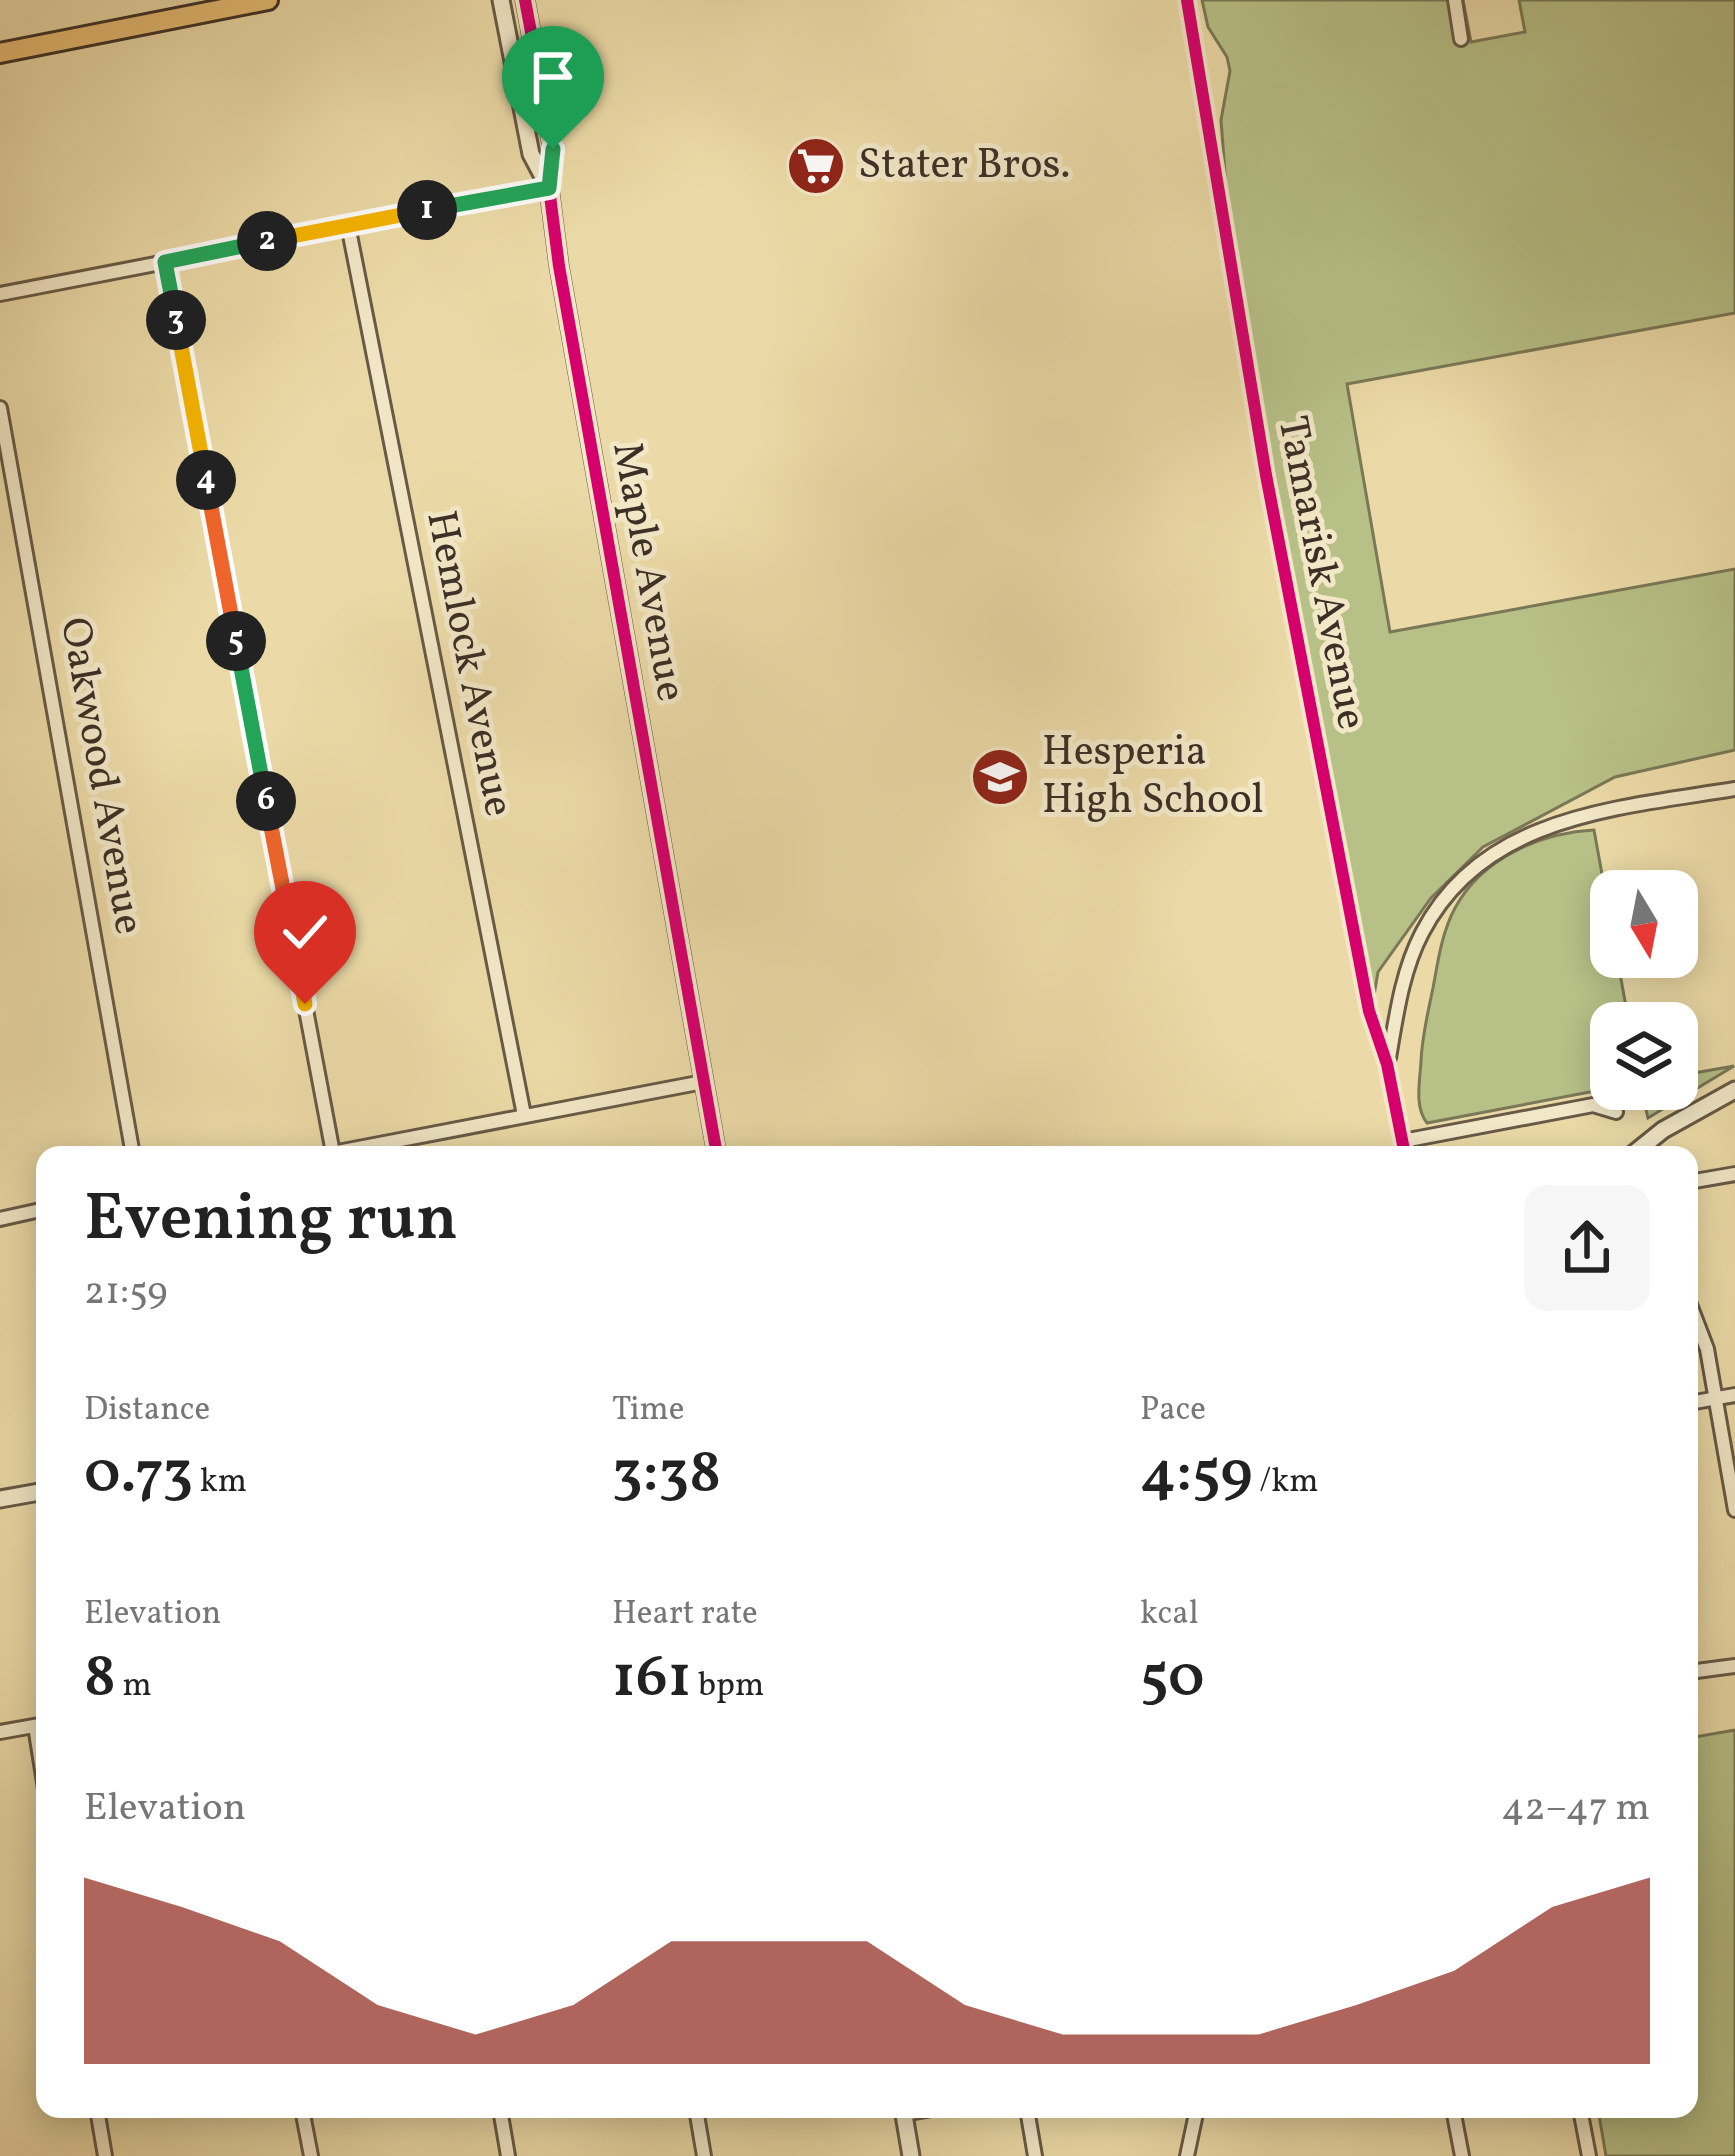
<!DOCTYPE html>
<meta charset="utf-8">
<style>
body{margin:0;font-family:Vollkorn,serif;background:#f6f6f6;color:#222;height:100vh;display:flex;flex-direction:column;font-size:45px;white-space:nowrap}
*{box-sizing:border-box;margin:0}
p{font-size:39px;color:#767676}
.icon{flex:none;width:66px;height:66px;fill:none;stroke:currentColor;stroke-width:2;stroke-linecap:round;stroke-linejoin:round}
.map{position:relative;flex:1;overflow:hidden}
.panel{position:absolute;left:36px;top:1146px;width:1662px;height:972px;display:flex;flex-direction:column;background:#fff;border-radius:24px;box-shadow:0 6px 30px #0003}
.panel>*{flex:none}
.needle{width:78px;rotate:170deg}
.controls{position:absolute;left:1590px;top:870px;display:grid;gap:24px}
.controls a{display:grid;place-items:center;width:108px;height:108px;border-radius:24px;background:#fff;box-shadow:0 6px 30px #0003;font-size:60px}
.pin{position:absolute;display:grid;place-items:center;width:102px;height:102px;color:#fff;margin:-123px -51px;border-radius:50% 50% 50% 0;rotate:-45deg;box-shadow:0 0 12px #0007}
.pin .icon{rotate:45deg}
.km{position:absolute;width:60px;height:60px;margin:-30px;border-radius:50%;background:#222;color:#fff;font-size:33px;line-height:60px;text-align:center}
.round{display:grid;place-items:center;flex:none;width:126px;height:126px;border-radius:24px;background:#f6f6f6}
.head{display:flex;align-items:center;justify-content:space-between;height:204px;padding:0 48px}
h1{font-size:66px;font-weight:600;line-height:90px}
.stats{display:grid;grid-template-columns:repeat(3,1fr);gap:18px;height:204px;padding:12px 48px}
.stats div{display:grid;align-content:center}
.stats b{font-size:60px;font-weight:600}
.stats small{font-size:33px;font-weight:400}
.stats p{font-size:33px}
.chart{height:336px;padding:24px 48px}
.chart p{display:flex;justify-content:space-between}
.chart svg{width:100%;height:216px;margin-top:12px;fill:#8f2418;opacity:.7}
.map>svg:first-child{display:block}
</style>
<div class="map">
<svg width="1735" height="2156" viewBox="0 0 1735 2156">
<rect width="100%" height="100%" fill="#ebdaa7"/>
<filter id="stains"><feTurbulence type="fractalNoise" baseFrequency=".00167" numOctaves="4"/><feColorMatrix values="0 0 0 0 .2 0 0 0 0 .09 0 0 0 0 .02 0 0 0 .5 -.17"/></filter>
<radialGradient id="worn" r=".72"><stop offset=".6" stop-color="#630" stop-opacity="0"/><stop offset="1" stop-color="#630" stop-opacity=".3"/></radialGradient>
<g fill="#b7c087" stroke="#7a7856" stroke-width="3">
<path d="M1202,0H1463L1471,42L1525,32L1519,0H1735V313L1347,384L1390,632L1735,569V750L1615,777L1483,847L1431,898L1378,972L1372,1007L1229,225L1221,120L1230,71L1227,57L1208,27Z"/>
<path d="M1594,830L1611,924V957H1617L1629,1023H1611V1088L1427,1123C1414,1107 1420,1081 1421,1061C1422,1036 1428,1012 1433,988C1438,961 1442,932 1455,908C1482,858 1540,833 1594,830Z"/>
<path d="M1734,1066L1648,1118L1641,1089H1677V1076Z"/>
<path d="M1735,1730V2156H1606L1598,2109H1689V1738Z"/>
</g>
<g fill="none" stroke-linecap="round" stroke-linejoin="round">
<g stroke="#685a46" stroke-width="18">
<g id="minor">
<path d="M1187,0L1266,475L1369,1011L1387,1064L1405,1155"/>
<path d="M1455,0L1461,39"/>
<path d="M348,225L524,1115"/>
<path d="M165,262L333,1153"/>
<path d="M0,294L549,188"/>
<path d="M0,408L133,1155"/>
<path d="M1389,1058C1396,1017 1402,971 1422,933C1483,815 1619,808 1735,789"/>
<path d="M1403,1141L1593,1105L1616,1112"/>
<path d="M322,1155L703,1082"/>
<path d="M1689,1182L1735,1174"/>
<path d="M0,1219L45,1209"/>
<path d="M1689,1302L1707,1349L1735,1510"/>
<path d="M1689,1403L1735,1395"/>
<path d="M1689,1672L1735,1666"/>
<path d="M35,1726L45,1789"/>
<path d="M0,1732L45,1724"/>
<path d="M97,2109L105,2156"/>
<path d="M302,2109L311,2156"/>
<path d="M500,2109L508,2156"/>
<path d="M696,2109L704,2156"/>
<path d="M1027,2109L1035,2156"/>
<path d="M1453,2109L1462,2156"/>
<path d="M1580,2109L1589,2156"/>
<path d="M904,2114L932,2109"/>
<path d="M1187,2156L1197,2109"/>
</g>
</g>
<g stroke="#685a46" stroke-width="21">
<g id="tertiary">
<path d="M501,0L531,154L549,188"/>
<path d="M525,0L553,150L549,188L559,266L717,1155"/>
<path d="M1632,1155L1663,1130L1735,1090"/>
<path d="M0,1499L45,1491"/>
<path d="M903,2109L911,2156"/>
</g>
</g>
<g stroke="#3c3026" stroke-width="24">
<path id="primary" d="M0,53L268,0"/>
</g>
<use href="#minor" stroke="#f2e7c6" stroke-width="12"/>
<use href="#tertiary" stroke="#f2e7c6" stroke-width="15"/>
<use href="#primary" stroke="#e6bd74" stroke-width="18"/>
<g stroke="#f2e7c6" stroke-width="20">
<g id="cycleway">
<path d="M525,0L553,150L549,188L559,266L717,1155"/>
<path d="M1187,0L1266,475L1369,1011L1387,1064L1405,1155"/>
</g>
</g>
<use href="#cycleway" stroke="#d6006c" stroke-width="12"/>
</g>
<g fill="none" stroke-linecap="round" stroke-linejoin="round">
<g stroke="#fff" stroke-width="24">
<path id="split-1" d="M427,210L549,188L553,149"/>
</g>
<g stroke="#fff" stroke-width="24">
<path id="split-2" d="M267,241L427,210"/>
</g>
<g stroke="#fff" stroke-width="24">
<path id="split-3" d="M176,320L165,262L267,241"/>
</g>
<g stroke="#fff" stroke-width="24">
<path id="split-4" d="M176,320L206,480"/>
</g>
<g stroke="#fff" stroke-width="24">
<path id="split-5" d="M206,480L236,641"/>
</g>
<g stroke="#fff" stroke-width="24">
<path id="split-6" d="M236,641L266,801"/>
</g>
<g stroke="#fff" stroke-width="24">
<path id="split-7" d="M266,801L297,961"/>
</g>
<g stroke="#fff" stroke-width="24">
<path id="split-8" d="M297,961L305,1004"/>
</g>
<use href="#split-1" stroke="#22a559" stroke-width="15"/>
<use href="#split-2" stroke="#f5b400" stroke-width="15"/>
<use href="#split-3" stroke="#22a559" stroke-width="15"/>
<use href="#split-4" stroke="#f5b400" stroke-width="15"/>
<use href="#split-5" stroke="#f0652b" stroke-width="15"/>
<use href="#split-6" stroke="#22a559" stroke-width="15"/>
<use href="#split-7" stroke="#f0652b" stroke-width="15"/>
<use href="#split-8" stroke="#f5b400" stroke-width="15"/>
</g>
<defs>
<g id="supermarket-disc" transform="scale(3)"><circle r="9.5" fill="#8f2418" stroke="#f2e7c6"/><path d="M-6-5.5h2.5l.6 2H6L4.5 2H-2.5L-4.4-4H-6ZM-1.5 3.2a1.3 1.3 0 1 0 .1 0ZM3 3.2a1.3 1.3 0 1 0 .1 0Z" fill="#fff"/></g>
<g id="school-disc" transform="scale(3)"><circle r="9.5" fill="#8f2418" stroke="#f2e7c6"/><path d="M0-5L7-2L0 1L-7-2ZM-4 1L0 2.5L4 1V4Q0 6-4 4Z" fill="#fff"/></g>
</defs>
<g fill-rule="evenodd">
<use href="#supermarket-disc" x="816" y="166"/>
<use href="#school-disc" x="1000" y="777"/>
</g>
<g text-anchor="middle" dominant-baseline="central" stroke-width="10" stroke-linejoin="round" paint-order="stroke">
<g font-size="42" fill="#3c3026" stroke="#f2e7c6" text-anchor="start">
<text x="858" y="166">Stater Bros.</text>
<text x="1042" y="753">Hesperia<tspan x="1042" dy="48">High School</tspan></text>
</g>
<g font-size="42" fill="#3c3026" stroke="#f2e7c6">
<text transform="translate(647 572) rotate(80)">Maple Avenue</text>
<text transform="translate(1320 573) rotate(79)">Tamarisk Avenue</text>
<text transform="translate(468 664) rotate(79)">Hemlock Avenue</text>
<text transform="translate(100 776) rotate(80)">Oakwood Avenue</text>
</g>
</g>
<rect width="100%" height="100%" filter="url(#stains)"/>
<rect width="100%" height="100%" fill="url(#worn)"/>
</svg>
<div class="controls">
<a><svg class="needle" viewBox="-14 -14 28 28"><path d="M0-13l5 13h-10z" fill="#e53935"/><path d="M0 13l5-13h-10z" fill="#767676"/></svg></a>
<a><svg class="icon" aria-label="layers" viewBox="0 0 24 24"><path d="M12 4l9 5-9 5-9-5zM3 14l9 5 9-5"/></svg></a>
</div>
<div class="pin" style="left:553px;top:149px;background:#1e9e55"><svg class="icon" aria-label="arrive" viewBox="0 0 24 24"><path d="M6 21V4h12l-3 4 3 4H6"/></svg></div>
<div class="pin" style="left:305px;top:1004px;background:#d93025"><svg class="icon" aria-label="check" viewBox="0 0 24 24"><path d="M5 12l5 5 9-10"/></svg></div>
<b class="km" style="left:427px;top:210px">1</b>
<b class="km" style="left:267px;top:241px">2</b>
<b class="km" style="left:176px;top:320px">3</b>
<b class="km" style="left:206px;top:480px">4</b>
<b class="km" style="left:236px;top:641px">5</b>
<b class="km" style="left:266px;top:801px">6</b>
<section class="panel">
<div class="head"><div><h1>Evening run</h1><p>21:59</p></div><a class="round"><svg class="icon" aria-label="share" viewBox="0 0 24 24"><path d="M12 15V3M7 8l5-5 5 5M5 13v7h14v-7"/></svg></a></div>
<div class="stats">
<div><p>Distance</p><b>0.73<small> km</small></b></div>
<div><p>Time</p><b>3:38</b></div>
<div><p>Pace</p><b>4:59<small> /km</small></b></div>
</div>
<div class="stats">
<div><p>Elevation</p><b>8<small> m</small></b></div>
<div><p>Heart rate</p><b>161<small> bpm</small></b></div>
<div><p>kcal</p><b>50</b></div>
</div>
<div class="chart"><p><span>Elevation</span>42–47 m</p>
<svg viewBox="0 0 160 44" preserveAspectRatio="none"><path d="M0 44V6L10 12L20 19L30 32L40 38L50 32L60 19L70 19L80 19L90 32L100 38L110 38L120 38L130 32L140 25L150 12L160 6V44z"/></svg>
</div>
</section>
</div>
